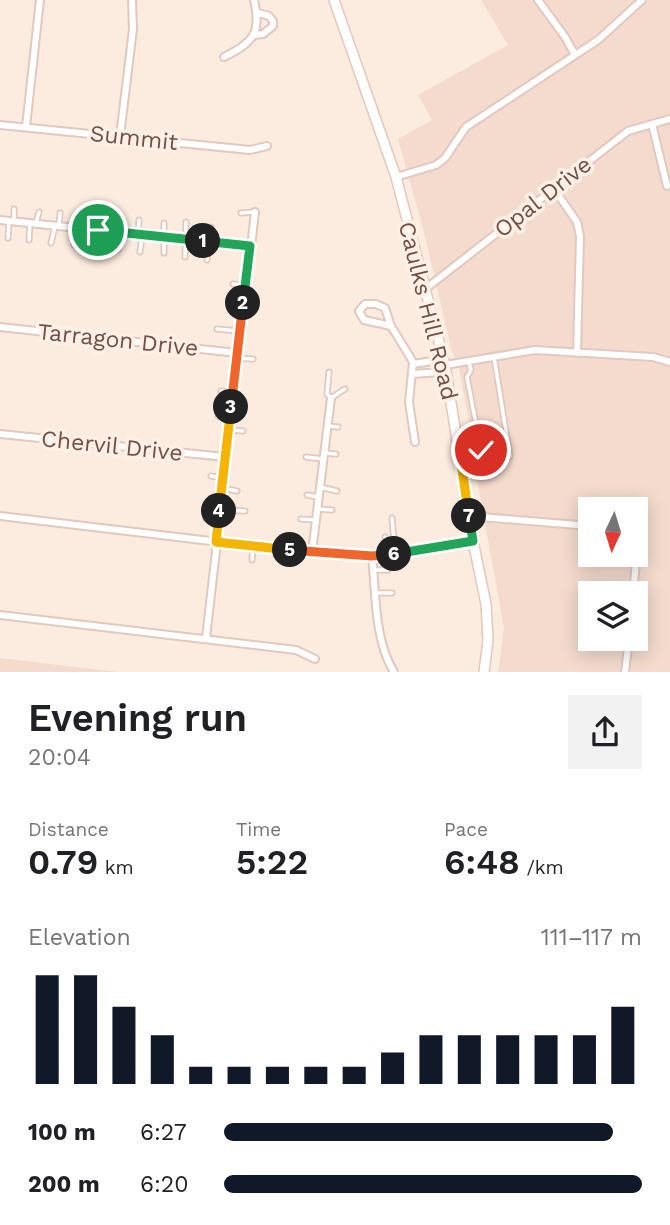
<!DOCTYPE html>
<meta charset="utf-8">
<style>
body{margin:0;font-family:"Work Sans",sans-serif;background:#f2f2f2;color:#202124;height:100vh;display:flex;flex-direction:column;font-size:26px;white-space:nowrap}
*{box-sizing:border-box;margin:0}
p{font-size:23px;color:#757577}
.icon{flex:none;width:38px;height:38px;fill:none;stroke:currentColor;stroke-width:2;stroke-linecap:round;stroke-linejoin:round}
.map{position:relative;height:672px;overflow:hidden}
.sheet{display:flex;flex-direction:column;background:#fff;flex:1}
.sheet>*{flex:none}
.needle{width:46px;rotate:184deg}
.buttons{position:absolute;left:578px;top:497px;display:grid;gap:14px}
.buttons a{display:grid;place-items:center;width:70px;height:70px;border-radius:0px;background:#fff;box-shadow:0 4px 18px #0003;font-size:35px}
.pin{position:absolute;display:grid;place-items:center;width:60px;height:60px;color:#fff;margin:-30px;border:4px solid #fff;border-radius:50%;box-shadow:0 2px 7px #0007}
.km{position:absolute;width:35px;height:35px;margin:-18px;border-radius:50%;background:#222;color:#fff;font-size:19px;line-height:35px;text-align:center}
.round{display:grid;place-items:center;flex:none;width:74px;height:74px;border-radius:0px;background:#f2f2f2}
.summary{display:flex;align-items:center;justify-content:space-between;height:119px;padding:0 28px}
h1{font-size:38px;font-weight:600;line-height:52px}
.stats{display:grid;grid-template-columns:repeat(3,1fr);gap:10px;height:119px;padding:7px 28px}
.stats div{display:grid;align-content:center}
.stats b{font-size:35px;font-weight:600}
.stats small{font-size:19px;font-weight:400}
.stats p{font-size:19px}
.chart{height:196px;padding:14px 28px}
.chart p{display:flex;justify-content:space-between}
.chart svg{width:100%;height:126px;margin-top:7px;stroke:#111827;stroke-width:6}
ul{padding:0 28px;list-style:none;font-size:23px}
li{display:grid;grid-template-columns:112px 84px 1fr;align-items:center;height:52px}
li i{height:18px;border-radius:9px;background:#111827}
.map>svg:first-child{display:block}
</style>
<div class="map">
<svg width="670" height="672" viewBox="0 0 670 672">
<rect width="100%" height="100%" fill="#fcebdf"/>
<g fill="#f4dbce" fill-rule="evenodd">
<path d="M481,0H670V672H498L504,628L477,479L479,471L476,456L459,369L451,348L424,232L398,139L432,120L418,95L508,45ZM590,509H635V555H590ZM590,593H635V639H590Z"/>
<path d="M0,658L92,669L118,672H0Z"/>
</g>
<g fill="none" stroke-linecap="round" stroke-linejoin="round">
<g stroke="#e2c8bf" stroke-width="7">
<g id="lane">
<path d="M241,213L255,212"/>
<path d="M14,221V209"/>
<path d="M36,223L39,212"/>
<path d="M59,225L60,213"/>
<path d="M81,229L83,215"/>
<path d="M138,234L139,220"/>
<path d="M8,238L9,222"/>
<path d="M29,240L30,223"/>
<path d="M51,243L55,226"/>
<path d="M74,245L76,228"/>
<path d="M95,248L98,230"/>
<path d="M118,250L120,232"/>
<path d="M140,252L142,236"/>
<path d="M164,253V223"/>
<path d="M185,257L186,222"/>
<path d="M207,260L211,227"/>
<path d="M233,284L245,285"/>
<path d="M217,329L239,331"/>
<path d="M237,358L253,359"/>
<path d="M469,363L471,370L467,377L481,450L488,458L510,456L494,357"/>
<path d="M329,372L327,394L331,398L345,389"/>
<path d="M221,391L232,393"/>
<path d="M218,416L229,418"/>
<path d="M327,426L338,427"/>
<path d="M231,430L243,431"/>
<path d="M459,450L480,447"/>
<path d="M324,453L336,454"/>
<path d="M306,457L323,459"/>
<path d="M211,476L222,478"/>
<path d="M320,487L337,491"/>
<path d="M222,488L237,491"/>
<path d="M307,495L318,497"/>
<path d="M317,509L332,510"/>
<path d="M219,510L245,511"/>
<path d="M392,518L395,552"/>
<path d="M206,519L218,521"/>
<path d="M301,519L316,520"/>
<path d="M385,537V553"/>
<path d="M252,560L253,546"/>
<path d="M282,562L283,550"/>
<path d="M374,570H388"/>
<path d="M376,593H392"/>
</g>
</g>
<g stroke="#e2c8bf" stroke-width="10">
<g id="street">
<path d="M538,0L565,37L575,55"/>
<path d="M254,35L263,34L273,26V21L269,16L258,13"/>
<path d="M224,57C253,43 262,33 254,0"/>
<path d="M652,124L667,186"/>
<path d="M0,125L250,150L267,146"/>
<path d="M26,127L40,0"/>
<path d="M120,136L133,29L132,0"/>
<path d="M396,177L436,165L445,158L466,127L598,40L642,0"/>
<path d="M554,189L577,222L580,236L577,353"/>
<path d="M0,220L250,246"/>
<path d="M424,290L628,131L670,119"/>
<path d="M391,326L385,308L376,304H365L359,311L364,320L391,326L413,362L409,402L415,442"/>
<path d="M0,327L237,353"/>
<path d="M413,364L439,360L443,363"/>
<path d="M445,365L535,350L653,357L670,362"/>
<path d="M413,374L440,372L445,365"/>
<path d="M0,434L225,457"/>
<path d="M0,516L253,546L372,556L473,541"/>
<path d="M469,516L590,526"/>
<path d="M312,552L331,398"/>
<path d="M372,556C376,593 374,640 394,672"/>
<path d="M633,593L637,552L635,536"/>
<path d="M0,615L296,650L315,659"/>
<path d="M206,638L255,212"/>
<path d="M625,672L629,639"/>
</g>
</g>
<g stroke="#e7c7bb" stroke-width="12">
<path id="secondary" d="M334,0L396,177L445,365L473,541L486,604L488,640L484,672"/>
</g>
<use href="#lane" stroke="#fff" stroke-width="3.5"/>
<use href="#street" stroke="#fff" stroke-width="6"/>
<use href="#secondary" stroke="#fff" stroke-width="9"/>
</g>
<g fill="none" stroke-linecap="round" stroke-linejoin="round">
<g stroke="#fff" stroke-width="14">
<path id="split-1" d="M98,230L203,241"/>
</g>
<g stroke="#fff" stroke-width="14">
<path id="split-2" d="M203,241L250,246L243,303"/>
</g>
<g stroke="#fff" stroke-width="14">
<path id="split-3" d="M231,407L243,303"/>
</g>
<g stroke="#fff" stroke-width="14">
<path id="split-4" d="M219,511L231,407"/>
</g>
<g stroke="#fff" stroke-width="14">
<path id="split-5" d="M219,511L216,542L290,550"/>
</g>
<g stroke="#fff" stroke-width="14">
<path id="split-6" d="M290,550L372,556L394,554"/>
</g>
<g stroke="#fff" stroke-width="14">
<path id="split-7" d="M394,554L473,541L469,516"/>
</g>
<g stroke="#fff" stroke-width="14">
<path id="split-8" d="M469,516L459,450L480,447L481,450"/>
</g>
<use href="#split-1" stroke="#22a559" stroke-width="9"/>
<use href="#split-2" stroke="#22a559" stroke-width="9"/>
<use href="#split-3" stroke="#f0652b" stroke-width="9"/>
<use href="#split-4" stroke="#f5b400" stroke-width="9"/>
<use href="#split-5" stroke="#f5b400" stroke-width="9"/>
<use href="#split-6" stroke="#f0652b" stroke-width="9"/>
<use href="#split-7" stroke="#22a559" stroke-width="9"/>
<use href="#split-8" stroke="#f5b400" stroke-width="9"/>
</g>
<g text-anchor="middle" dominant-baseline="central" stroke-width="7" stroke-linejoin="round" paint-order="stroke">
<g font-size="23" fill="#724e47" stroke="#fff0e6">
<text transform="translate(134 138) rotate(6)">Summit</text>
<text transform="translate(543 197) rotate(-38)">Opal Drive</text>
<text transform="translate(428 311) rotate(76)">Caulks Hill Road</text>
<text transform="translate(118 340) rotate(6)">Tarragon Drive</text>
<text transform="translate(112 446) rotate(6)">Chervil Drive</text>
</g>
</g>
</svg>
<div class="buttons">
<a><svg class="needle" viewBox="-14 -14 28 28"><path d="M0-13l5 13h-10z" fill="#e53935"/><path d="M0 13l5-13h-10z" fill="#757577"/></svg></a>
<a><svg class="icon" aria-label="layers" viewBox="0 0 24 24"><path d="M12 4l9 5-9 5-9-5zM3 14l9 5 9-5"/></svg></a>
</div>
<div class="pin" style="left:98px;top:230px;background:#1e9e55"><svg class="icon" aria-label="arrive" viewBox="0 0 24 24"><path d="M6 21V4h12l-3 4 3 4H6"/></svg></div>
<div class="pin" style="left:481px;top:450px;background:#d93025"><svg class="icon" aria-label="check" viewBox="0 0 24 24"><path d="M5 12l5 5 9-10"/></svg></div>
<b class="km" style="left:203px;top:241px">1</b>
<b class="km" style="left:243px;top:303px">2</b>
<b class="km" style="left:231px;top:407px">3</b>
<b class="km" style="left:219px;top:511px">4</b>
<b class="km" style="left:290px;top:550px">5</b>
<b class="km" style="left:394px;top:554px">6</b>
<b class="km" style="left:469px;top:516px">7</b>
</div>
<section class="sheet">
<div class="summary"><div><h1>Evening run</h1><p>20:04</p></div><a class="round"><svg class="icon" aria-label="share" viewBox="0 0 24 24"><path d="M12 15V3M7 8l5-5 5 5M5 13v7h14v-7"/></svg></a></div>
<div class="stats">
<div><p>Distance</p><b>0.79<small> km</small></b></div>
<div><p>Time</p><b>5:22</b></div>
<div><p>Pace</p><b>6:48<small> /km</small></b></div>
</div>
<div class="chart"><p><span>Elevation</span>111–117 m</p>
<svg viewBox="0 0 160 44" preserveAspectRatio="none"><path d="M5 44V6M15 44V6M25 44V17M35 44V27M45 44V38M55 44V38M65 44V38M75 44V38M85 44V38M95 44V33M105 44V27M115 44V27M125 44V27M135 44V27M145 44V27M155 44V17"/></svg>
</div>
<ul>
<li><b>100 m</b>6:27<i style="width:93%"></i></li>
<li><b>200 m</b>6:20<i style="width:100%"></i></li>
</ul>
</section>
